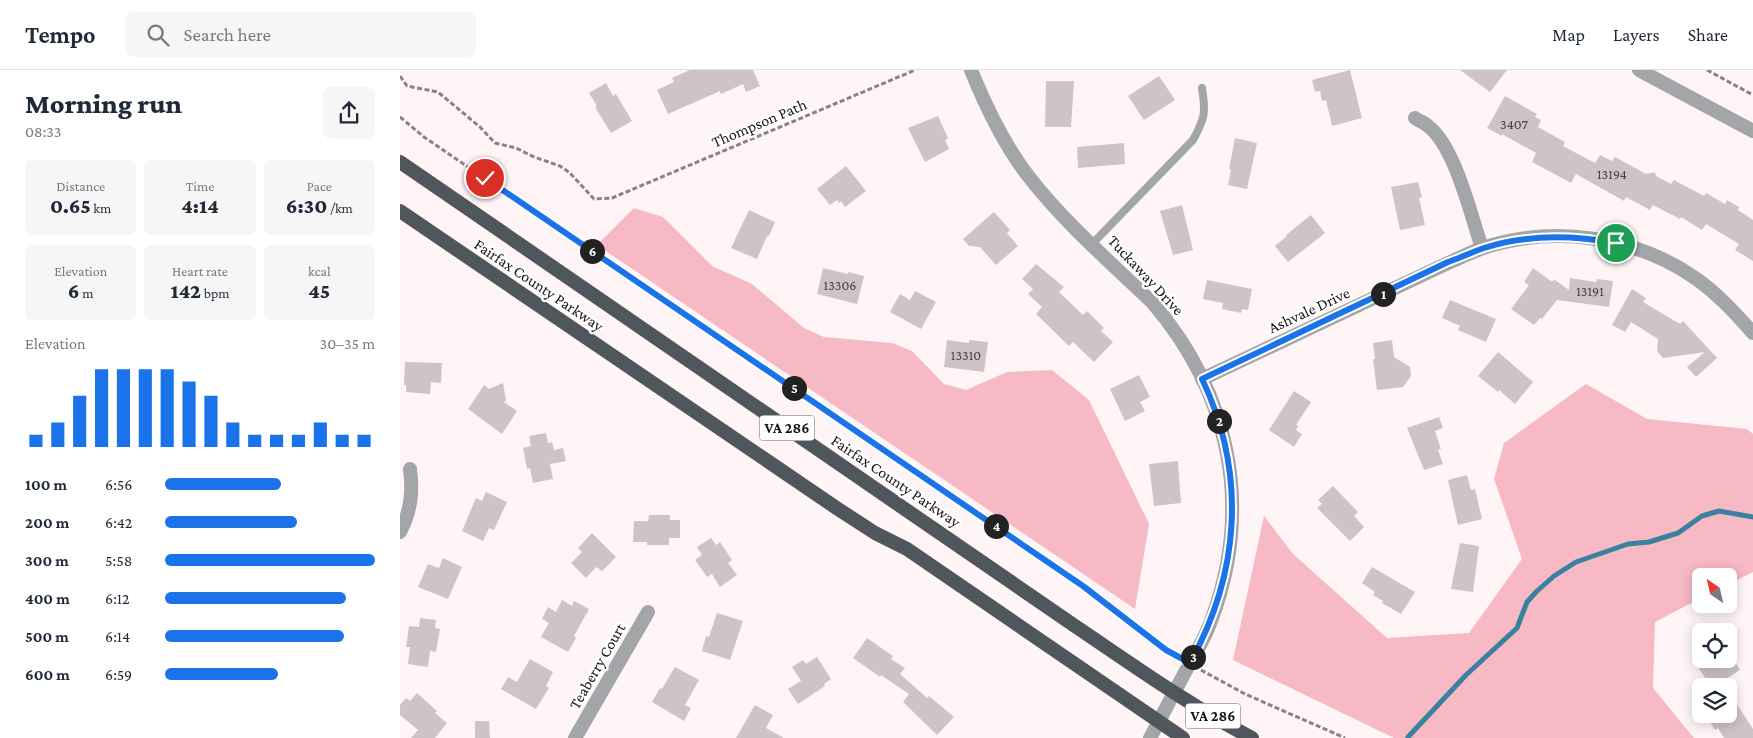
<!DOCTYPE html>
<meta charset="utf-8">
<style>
body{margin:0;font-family:"Crimson Pro",serif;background:#f6f6f7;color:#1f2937;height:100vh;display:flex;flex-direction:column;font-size:19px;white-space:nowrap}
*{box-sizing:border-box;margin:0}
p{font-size:16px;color:#747a83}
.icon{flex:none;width:28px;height:28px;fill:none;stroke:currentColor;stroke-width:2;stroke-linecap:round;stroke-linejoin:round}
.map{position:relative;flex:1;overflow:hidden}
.panel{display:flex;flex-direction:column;background:#fff;width:400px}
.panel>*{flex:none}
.needle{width:32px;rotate:326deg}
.tools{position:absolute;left:1292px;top:498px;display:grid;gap:10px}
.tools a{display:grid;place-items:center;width:45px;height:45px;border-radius:8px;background:#fff;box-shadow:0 2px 12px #0003;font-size:25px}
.pin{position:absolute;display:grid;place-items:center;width:42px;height:42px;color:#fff;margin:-21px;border:2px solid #fff;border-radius:50%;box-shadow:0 1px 5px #0007}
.km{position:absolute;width:25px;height:25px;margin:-12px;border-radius:50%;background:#222;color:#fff;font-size:14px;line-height:25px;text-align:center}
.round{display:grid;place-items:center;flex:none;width:52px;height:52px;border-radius:8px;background:#f6f6f7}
.summary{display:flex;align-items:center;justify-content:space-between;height:85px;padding:0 25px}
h1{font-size:28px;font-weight:800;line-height:38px}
.figures{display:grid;grid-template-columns:repeat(3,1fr);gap:8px;height:85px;padding:5px 25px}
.figures div{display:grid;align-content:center;border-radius:8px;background:#f6f6f7;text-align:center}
.figures b{font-size:21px;font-weight:800}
.figures small{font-size:14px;font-weight:400}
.figures p{font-size:14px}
.chart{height:140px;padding:10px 25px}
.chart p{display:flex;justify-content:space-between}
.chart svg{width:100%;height:90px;margin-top:5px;stroke:#1a73e8;stroke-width:6}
ul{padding:0 25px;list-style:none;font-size:16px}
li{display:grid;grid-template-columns:80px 60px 1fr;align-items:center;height:38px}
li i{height:12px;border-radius:6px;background:#1a73e8}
header{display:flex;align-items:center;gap:30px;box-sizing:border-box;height:70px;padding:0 25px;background:#fff;border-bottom:1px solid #e0e1e3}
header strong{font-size:24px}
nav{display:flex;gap:28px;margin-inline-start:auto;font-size:18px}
.search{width:350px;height:45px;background:#f6f6f7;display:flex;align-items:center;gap:12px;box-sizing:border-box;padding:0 18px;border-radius:8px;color:#747a83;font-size:19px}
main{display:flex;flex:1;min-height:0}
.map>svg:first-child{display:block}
</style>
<header>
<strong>Tempo</strong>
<div class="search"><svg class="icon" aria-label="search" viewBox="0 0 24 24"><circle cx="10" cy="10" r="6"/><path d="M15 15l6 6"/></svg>Search here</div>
<nav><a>Map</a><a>Layers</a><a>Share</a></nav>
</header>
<main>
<section class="panel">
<div class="summary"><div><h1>Morning run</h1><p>08:33</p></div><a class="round"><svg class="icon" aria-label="share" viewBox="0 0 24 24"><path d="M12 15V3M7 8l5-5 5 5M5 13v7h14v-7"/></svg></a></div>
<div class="figures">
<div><p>Distance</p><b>0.65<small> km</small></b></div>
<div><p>Time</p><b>4:14</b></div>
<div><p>Pace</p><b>6:30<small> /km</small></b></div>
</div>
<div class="figures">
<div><p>Elevation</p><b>6<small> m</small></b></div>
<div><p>Heart rate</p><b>142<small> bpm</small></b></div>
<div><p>kcal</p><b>45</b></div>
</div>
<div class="chart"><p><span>Elevation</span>30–35 m</p>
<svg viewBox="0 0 160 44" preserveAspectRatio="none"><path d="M5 44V38M15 44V32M25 44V19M35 44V6M45 44V6M55 44V6M65 44V6M75 44V12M85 44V19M95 44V32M105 44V38M115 44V38M125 44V38M135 44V32M145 44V38M155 44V38"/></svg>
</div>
<ul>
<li><b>100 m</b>6:56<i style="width:55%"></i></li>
<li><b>200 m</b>6:42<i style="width:63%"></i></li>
<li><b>300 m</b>5:58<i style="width:100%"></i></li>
<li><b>400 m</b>6:12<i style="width:86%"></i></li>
<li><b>500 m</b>6:14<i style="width:85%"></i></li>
<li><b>600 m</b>6:59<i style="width:54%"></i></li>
</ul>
</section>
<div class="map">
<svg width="1353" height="668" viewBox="0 0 1353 668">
<rect width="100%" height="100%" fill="#fff5f7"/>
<g fill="#f7b9c4">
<path d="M234,138L263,147L312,196L352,214L404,258L424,267L492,273L512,281L544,314L566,320L607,302L652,300L689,330L749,454L735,539L197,175Z"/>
<path d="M1186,314L1247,349L1347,359L1353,364V502L1329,514V506H1301V528L1255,552L1253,618L1294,668H994L833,590L864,446L893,484L987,568L1069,563L1122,489L1094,409L1104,373Z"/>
</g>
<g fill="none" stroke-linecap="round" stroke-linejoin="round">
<path stroke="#3a80a1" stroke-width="5" d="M1008,667L1066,605L1117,558L1127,532L1137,521L1154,506L1176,492L1228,474L1249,472L1278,463L1302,446L1319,441L1353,447"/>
</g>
<g fill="#cfc3c5">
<path d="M290,0H353L360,16L346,22L343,14L321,24L320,21L268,44L257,20L274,12L272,8Z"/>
<path d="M950,0L962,48L932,56L926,30L922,31L920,21L915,22L912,10Z"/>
<path d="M1060,0H1107L1090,22Z"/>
<path d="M759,6L775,30L744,50L728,26Z"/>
<path d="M646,11H674L671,57H645Z"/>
<path d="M206,13L213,26L216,24L232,51L211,63L195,37L197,36L189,23Z"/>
<path d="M1105,26L1137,44L1135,47L1141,50L1138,57L1165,72L1163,76L1195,93L1200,85L1212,91L1215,87L1246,104L1255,102L1256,106L1271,114L1274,110L1304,126L1306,123L1325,134L1327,130L1339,137L1338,140L1353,150V191L1335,180L1339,174L1306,154L1302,160L1281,147L1280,149L1253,135L1250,140L1226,127L1224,131L1176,104L1171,113L1132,92L1136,83L1102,64V66L1087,58Z"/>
<path d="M538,46L548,68L545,70L549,79L525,92L508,58Z"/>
<path d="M835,68L857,73L847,119L828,115L831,100L829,99Z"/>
<path d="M724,73L725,94L678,98L677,77Z"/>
<path d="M446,96L466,121L445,137L441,131L439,133L437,130L430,135L417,119Z"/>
<path d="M1018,112L1022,127L1019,128L1025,155L1000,160L991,117Z"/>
<path d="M782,135L793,180L773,185L760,141Z"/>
<path d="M349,140L375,152L369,166H367L357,189L331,178Z"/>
<path d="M594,142L610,160L607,163L618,176L596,195L580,177L569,176L563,169Z"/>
<path d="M911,145L925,163L888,192L875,176L887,166L886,165Z"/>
<path d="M636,194L664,217L659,222L683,245L687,241L704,258L701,261L713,272L694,292L673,272L669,276L636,244L642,237L628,224L633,219L622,209Z"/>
<path d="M423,198L448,204V202L464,206L457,234L417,224Z"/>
<path d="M1133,198L1151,211L1155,210L1169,220L1170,208L1196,212L1197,209L1213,211L1209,237L1157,230L1142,249L1140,248L1134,255L1111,239L1129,215L1124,212Z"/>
<path d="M807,210L852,219L848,240L842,239L841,243L822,239L823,233L803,229Z"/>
<path d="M1232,219L1246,228L1243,232L1280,254L1283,251L1317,288L1296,307L1287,297L1305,282L1263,288L1257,281L1258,269L1231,252L1225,262L1212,255Z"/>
<path d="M515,221L536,232L521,259L490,242L500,224L510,230Z"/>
<path d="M1050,230L1096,249L1086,272L1058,260L1060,256L1042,248Z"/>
<path d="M547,270L569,273V270L588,272L584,302L544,297Z"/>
<path d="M992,270L994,287L1010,297L1011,306L1003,317L977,320L973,289H975L973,273Z"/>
<path d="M1098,282L1133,312L1115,334L1099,320L1098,322L1078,306Z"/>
<path d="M5,292L42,293L41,313L31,312L30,324L6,322V315H4Z"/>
<path d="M739,305L750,327L740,332L745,341L725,351L710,319Z"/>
<path d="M103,313L106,330L104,332L117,341L102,364L68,339L84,315L89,319Z"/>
<path d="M894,321L911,332L896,355L898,356L896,360L902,364L894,377L869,360Z"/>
<path d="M1039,347L1043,358L1035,361L1041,379L1038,380L1043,394L1024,400L1007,358Z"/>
<path d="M146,363L148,373L152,372L154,380L163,378L166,391L150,394L153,409L133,413L130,398L127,399L123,378L131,376L129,366Z"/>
<path d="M778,391L781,433L754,436L749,394Z"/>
<path d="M1067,405L1071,420L1075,419L1082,449L1058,455L1048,410Z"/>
<path d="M933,416L958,442L954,446L964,457L950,471L917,438L922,434L918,430Z"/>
<path d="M86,422L107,432L94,460L89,458L83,471L62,461L76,428L82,431Z"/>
<path d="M249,445H270V450H280V468H269V475H247V472H233L234,451H248Z"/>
<path d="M192,463L216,487L202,501L196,497L186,508L171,493L182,482L178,478Z"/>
<path d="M311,468L316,475L320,472L332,490L328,493L337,505L320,517L312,504L307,507L295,490L302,485L297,477Z"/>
<path d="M1060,473L1079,476L1073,522L1051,519Z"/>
<path d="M43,488L62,497L48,529L18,517L28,494L39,498Z"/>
<path d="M972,497L1015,522L1001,544L982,533L983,531L973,525L975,522L962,513Z"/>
<path d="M162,530L172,536L174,531L189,539L174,566L176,568L168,582L141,567L149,553L142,549L148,537L156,542Z"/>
<path d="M317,543L343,551L330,590L302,581L306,566L309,567Z"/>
<path d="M20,548L36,550L35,558L40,559L36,582L30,581L28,597L8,594L10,577H6L9,556L19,557Z"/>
<path d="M467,568L493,586L491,589L505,598L500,604L527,628L529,626L554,647L537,665L503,632L509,624L481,605L480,607L453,588Z"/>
<path d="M1332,586L1340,600L1323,611L1327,616H1311L1292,589H1329Z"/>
<path d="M417,587L431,609L424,614L425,616L398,634L388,619L401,611L392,597L403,590L406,594Z"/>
<path d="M130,589L153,602L146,616L149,618L136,639L101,619L108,607L117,612Z"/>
<path d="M275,597L299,610L285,635L291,638L284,651L252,632L260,618L262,619Z"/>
<path d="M1329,622L1353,659V668H1324L1318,658L1315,660L1305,644H1329Z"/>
<path d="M17,623L37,641L35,643L47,653L35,668H11L18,660L0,645V635L6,628L10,631Z"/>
<path d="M355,635L373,645L366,658L384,668H336Z"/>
<path d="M75,651H89L90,668H75Z"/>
</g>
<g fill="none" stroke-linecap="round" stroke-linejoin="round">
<g stroke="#8a8385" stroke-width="3" stroke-dasharray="5 2.5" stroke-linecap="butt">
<path d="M1307,0L1353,25"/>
<path d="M0,6L7,16L38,22L80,57L95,73L116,78L134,87L160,96L170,103L194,129L212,128L515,0"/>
<path d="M0,47L24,67L683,516L766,580L778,587"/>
<path d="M801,600L845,624L945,668"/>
</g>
<path stroke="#a2a6a8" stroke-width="8" d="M692,174L793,70C805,48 806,43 802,18"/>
<g stroke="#a2a6a8" stroke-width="14">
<path d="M1015,48C1019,51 1025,53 1028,56C1055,76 1071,146 1082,178"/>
<path d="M802,309L1048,193C1060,188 1071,182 1083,178C1153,155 1235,166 1295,208C1317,223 1335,243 1353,263"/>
<path d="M0,462C11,441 13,422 10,399"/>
<path d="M175,668L248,542"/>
</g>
<g stroke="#a2a6a8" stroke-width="14">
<path d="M571,0C586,37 604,75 629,107C665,153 710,192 752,232C830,323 854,437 811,551C804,571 792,589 782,608C771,628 761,648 750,668"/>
<path d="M1239,0L1353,61"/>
</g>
<g stroke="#50575c" stroke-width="14">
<path d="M0,92L675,556C733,595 790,636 852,668"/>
<path d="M0,141L438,439L475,463L507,479L783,668"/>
</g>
</g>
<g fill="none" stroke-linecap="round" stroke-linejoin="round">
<g stroke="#fff" stroke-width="10">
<path id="route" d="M85,108L683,516L766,580L790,593C840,503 847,403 802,309L1048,192C1060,188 1072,182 1084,178C1127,164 1172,165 1216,173"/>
</g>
<use href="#route" stroke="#1a73e8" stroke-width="6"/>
</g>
<g text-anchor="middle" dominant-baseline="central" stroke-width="5" stroke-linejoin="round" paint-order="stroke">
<g font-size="14" fill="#464042">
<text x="1114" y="54">3407</text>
<text x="1212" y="104">13194</text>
<text x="440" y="215">13306</text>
<text x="1190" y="221">13191</text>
<text x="566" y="285">13310</text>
</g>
<g fill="#fff" stroke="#5e5b5c" stroke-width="1">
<rect x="359.5" y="345.5" width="55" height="25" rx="4"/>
<rect x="785.5" y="633.5" width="55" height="25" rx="4"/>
</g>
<g font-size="15" font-weight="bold" fill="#191516">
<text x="387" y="358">VA 286</text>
<text x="813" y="646">VA 286</text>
</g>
<g font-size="16" fill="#191516" stroke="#fff">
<text transform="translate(359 53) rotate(-23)">Thompson Path</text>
<text transform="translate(746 205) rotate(47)">Tuckaway Drive</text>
<text transform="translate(139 215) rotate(34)">Fairfax County Parkway</text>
<text transform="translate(909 240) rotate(-25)">Ashvale Drive</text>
<text transform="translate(496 411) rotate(34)">Fairfax County Parkway</text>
<text transform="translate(197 596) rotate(-60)">Teaberry Court</text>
</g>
</g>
</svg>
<div class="tools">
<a><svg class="needle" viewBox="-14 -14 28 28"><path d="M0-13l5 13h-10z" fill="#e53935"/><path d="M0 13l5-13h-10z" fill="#747a83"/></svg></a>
<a><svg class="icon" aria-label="locate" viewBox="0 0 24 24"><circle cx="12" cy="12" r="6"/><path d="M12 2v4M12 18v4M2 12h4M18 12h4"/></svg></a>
<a><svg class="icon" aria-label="layers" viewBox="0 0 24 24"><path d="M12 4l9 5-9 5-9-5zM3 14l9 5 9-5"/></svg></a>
</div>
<div class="pin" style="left:1216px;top:173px;background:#1e9e55"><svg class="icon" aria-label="arrive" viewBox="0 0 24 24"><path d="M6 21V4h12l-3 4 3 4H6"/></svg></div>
<div class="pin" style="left:85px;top:108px;background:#d93025"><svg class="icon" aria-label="check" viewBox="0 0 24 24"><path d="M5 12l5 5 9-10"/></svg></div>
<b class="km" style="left:983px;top:224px">1</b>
<b class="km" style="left:819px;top:351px">2</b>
<b class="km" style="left:793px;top:587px">3</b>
<b class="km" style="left:596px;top:456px">4</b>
<b class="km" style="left:394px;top:318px">5</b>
<b class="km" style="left:192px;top:181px">6</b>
</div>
</main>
